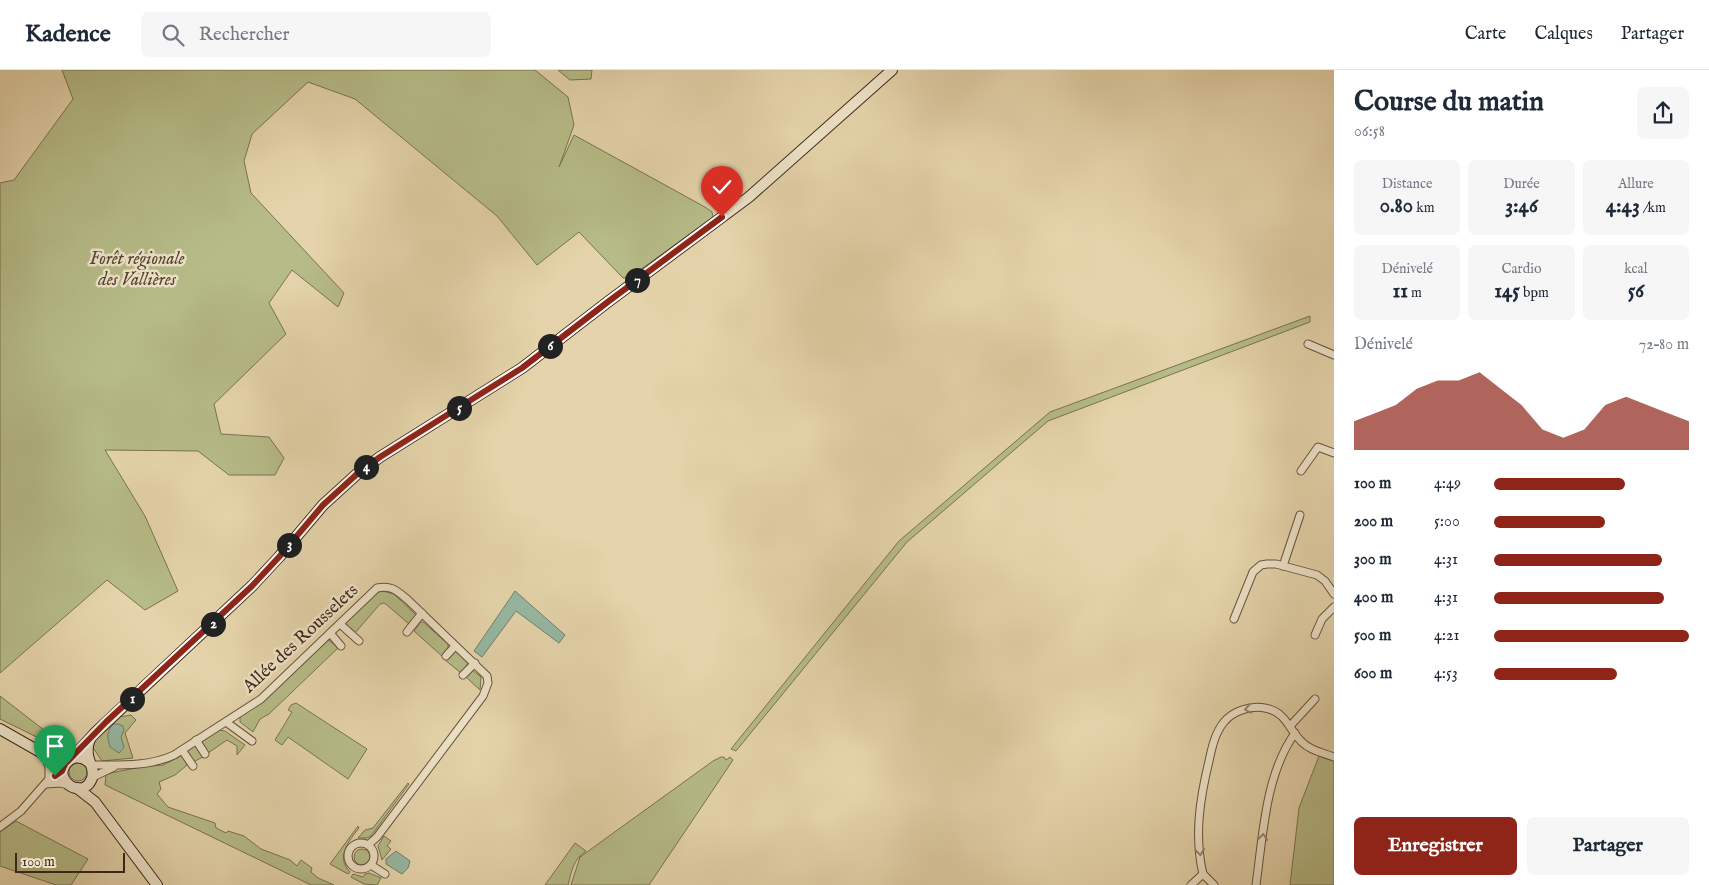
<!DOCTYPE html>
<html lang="fr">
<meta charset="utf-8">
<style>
body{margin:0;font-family:"IM FELL English",serif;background:#f6f6f7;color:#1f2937;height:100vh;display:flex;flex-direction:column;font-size:19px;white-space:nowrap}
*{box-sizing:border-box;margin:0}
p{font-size:16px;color:#747a83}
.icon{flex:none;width:28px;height:28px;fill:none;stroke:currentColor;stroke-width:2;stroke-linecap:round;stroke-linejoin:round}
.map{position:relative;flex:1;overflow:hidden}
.sheet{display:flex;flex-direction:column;background:#fff;width:375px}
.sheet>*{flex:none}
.scale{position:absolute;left:15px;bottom:12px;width:110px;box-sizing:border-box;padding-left:5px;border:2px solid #3d281b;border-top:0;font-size:14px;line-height:18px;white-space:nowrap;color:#3d281b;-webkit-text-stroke:4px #eee3c8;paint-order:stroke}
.pin{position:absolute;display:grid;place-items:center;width:42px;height:42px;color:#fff;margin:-51px -21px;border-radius:50% 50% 50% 0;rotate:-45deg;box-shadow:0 0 5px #0007}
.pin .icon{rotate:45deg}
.km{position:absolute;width:25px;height:25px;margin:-12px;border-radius:50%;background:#222;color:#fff;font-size:14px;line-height:25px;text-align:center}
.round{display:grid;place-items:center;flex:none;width:52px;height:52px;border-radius:8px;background:#f6f6f7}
.overview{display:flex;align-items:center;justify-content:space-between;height:85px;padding:0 20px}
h1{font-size:28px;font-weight:800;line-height:38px}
.figures{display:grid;grid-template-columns:repeat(3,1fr);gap:8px;height:85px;padding:5px 20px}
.figures div{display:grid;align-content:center;border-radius:8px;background:#f6f6f7;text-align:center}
.figures b{font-size:21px;font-weight:800}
.figures small{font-size:14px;font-weight:400}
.figures p{font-size:14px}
.chart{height:140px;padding:10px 20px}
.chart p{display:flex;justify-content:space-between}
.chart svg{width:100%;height:90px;margin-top:5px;fill:#8f2418;opacity:.7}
.action{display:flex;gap:10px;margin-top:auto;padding:10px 20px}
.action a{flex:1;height:58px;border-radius:8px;background:#8f2418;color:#fff;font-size:20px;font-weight:800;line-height:58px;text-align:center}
.action a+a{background:#f6f6f7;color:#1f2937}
ul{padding:0 20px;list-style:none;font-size:16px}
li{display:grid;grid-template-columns:80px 60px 1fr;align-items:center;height:38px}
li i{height:12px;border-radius:6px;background:#8f2418}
header{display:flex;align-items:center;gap:30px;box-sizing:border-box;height:70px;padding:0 25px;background:#fff;border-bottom:1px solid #e0e1e3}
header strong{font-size:24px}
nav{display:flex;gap:28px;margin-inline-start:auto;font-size:18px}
.search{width:350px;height:45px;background:#f6f6f7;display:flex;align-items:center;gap:12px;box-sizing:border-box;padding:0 18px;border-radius:8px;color:#747a83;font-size:19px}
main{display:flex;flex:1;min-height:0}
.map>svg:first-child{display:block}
</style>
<header>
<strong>Kadence</strong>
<div class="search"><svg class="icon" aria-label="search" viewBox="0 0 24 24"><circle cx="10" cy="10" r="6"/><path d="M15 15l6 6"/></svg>Rechercher</div>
<nav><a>Carte</a><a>Calques</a><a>Partager</a></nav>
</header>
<main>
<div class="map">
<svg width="1334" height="815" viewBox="0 0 1334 815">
<rect width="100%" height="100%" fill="#e5d4ab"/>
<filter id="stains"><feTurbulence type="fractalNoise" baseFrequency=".004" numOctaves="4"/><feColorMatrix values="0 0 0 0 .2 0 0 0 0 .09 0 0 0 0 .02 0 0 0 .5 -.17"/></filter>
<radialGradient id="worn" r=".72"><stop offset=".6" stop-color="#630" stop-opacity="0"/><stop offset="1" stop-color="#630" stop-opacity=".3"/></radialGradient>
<g fill="#b6bc88" stroke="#7a7252">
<path d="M62,0H535L568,27L574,55L559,97L574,65L705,137L712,142L713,147L629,208H623L579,162L537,195L497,146L355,29L308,12L252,64L244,91L251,123L344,223L338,237L292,200L269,233L286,264L214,334L221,364L269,367L284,388L275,405H229L198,381L105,380L145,446L178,521L145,540L107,510L0,603V113L14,110L73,29Z"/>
<path d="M558,0H592L591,9L570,10Z"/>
<path d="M1310,246V252L1048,351L907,472L736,681L731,679L899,471L1050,342Z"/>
<path d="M382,521L394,524L416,545L409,554L387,535L384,533L380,534L355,563L345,553L376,523Z"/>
<path d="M421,552H423L448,574V579L443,587L414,561Z"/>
<path d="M327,570L330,571L338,578L269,644L260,649L253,662L240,652V647L269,625Z"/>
<path d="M455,580L468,593L461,603L445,590L452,581Z"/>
<path d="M472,600L481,607L480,620L466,607Z"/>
<path d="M0,626L62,674L57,677L0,649Z"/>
<path d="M296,633L367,679L348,709L288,667L282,675L275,670L292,642L288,640L291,635Z"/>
<path d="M131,645L136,650L125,663L133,688L102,691L94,679H91L95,669L119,647Z"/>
<path d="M220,660L225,661L245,675L237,685V676L227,670L208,683L201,672Z"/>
<path d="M195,676L203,687L193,692L187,681Z"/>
<path d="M181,686L184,687L187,695L175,705L159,712L161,719L157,724L168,737L215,753L216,758L226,763L228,761L244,766L261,779L290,790L297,796L301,790L312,798L311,802L318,808L334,815H311L105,715L106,704L140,697L163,695Z"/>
<path d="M1319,686L1334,691V815H1290L1299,738Z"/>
<path d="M721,687H724L726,690L730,687L733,690L649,815H571L580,787L713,691Z"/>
<circle cx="78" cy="702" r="9"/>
<path d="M408,713L409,714L371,766L367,768H358L365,760L373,758Z"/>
<path d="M16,751L88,789L71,815H56L0,796V762Z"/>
<path d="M358,756L359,758C349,771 335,787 350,802L348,804L330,794Z"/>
<path d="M384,766L391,771L387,776L391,779L382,790L378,776Z"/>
<path d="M575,773L586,781C573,790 572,800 568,815H545Z"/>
<circle cx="362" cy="787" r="8"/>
<path d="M369,803L381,808L377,815L364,814L351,807L353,804L363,807L365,804Z"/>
</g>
<g fill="#97b9a4" stroke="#737f6d">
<path d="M515,521L565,565L559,573L516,541L482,587L474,581Z"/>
<path d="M114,654H118L123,656L124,660L121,667L124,678L119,683L110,677C107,667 106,661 114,654Z"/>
<path d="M396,781L410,791L408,798L402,804L386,794V789Z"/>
</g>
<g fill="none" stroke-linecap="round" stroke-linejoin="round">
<g stroke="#67533f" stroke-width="9">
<g id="street">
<path d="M1308,274L1334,285"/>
<path d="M1301,401L1318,377L1334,383"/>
<path d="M1283,496L1300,445"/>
<path d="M1234,549L1253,502L1261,495L1267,494H1276L1317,505L1325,511L1334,524"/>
<path d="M340,554L359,571"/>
<path d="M407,562L422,543"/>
<path d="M330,563L341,576"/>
<path d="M1315,565L1322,549L1334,537"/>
<path d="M446,586L455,576"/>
<path d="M463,605L475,593"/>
<path d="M226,652L252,671"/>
<path d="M1291,655L1315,629"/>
<path d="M196,670L205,684"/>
<path d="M182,680L193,696"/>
<path d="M45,687L49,697V709"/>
<path d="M91,695C119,695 148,697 174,685L261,629L377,518C392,515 397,521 408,530L487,606L488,613L483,626L377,767L368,775"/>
<path d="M93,707L114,697"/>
<path d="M46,714L60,713L68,715"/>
<path d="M0,757L21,741L49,709L62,701"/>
<circle cx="361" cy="786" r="13"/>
<path d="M371,795L385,804"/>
<path d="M1203,804C1194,766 1200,728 1209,691C1212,677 1215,663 1224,652C1233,641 1251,635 1265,638C1287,642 1289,661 1303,673C1311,681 1324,683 1334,687"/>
<path d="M1203,804L1214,815"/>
<path d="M1191,815L1203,804"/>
<path d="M1256,815C1263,766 1265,705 1295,663"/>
</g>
</g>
<g stroke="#3d281b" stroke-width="12">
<g id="secondary">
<path d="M0,659L42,683L63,699"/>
<path d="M90,669C88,674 87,679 88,685C89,693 95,699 92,708C86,726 63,719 62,701C67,687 79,683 90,693"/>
<path d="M72,688L95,663L252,516L279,487L323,435L357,404L380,387L522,298L609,231L749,127L892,0"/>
<path d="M77,718L95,732L157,815"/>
</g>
</g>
<use href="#street" stroke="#eee3c8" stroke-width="7"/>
<use href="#secondary" stroke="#eee3c8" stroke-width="10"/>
</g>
<defs><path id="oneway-chevron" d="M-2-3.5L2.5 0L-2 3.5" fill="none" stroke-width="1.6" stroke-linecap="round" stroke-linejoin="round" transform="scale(1.25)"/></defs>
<g stroke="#968672">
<use href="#oneway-chevron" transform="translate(1248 639) rotate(169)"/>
<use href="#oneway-chevron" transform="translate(1263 767) rotate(-83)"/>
<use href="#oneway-chevron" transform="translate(1200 782) rotate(84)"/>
</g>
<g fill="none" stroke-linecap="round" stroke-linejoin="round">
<g stroke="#fff" stroke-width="10">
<path id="route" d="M55,706L62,701L65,694L106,652L252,516L279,487L323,435L357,404L380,387L522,298L609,231L722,147"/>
</g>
<use href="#route" stroke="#8f2418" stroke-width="6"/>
</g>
<g text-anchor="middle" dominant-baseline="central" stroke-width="5" stroke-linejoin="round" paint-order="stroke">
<g font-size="18" font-style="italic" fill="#554631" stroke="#eee3c8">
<text x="137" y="189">Forêt régionale<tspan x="137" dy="21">des Vallières</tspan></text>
</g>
<g font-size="18" fill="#3d281b" stroke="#eee3c8">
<text transform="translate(301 569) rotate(-43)">Allée des Rousselets</text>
</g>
</g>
<rect width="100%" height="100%" filter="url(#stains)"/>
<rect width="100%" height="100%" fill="url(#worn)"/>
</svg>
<div class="scale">100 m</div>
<div class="pin" style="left:55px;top:706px;background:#1e9e55"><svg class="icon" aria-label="arrive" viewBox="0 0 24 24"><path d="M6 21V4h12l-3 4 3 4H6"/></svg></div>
<div class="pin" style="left:722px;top:147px;background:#d93025"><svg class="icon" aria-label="check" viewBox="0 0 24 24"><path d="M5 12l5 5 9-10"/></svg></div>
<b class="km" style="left:132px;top:629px">1</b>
<b class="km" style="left:213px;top:554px">2</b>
<b class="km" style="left:289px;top:475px">3</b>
<b class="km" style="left:366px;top:397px">4</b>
<b class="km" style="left:459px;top:338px">5</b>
<b class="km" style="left:550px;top:276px">6</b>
<b class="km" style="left:637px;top:210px">7</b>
</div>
<section class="sheet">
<div class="overview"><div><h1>Course du matin</h1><p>06:58</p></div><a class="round"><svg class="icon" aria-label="share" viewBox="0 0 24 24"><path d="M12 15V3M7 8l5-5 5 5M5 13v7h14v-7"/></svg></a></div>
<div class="figures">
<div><p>Distance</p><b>0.80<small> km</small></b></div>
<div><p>Durée</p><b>3:46</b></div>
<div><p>Allure</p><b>4:43<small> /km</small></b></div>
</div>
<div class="figures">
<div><p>Dénivelé</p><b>11<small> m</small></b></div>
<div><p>Cardio</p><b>145<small> bpm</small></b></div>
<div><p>kcal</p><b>56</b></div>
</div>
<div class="chart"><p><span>Dénivelé</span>72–80 m</p>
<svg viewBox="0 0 160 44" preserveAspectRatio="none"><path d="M0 44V30L10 26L20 22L30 14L40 10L50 10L60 6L70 14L80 22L90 34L100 38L110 34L120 22L130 18L140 22L150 26L160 30V44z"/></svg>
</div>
<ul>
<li><b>100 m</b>4:49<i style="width:67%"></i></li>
<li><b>200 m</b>5:00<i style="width:57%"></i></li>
<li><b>300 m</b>4:31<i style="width:86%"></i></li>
<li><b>400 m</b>4:31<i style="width:87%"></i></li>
<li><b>500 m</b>4:21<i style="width:100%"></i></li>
<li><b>600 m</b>4:53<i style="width:63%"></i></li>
</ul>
<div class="action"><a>Enregistrer</a><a>Partager</a></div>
</section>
</main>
